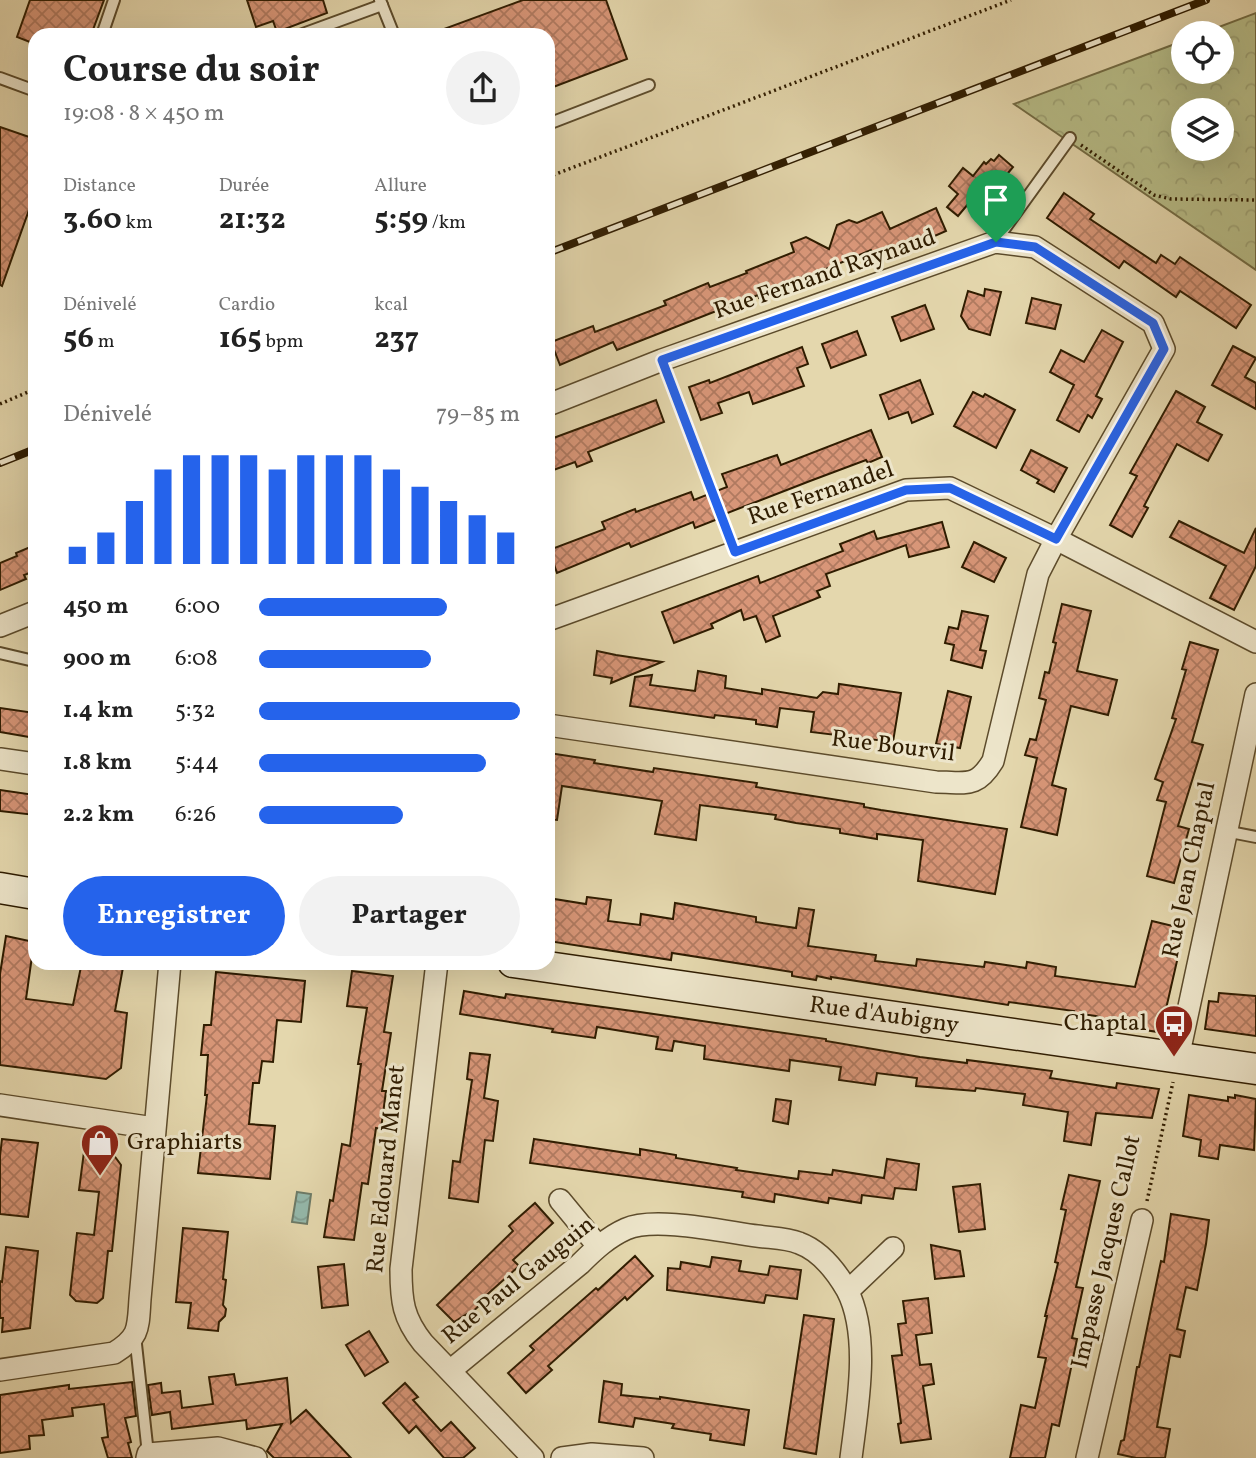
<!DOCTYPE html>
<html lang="fr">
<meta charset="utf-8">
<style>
body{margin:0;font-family:Vollkorn,serif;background:#f2f2f2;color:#222;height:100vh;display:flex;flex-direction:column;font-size:26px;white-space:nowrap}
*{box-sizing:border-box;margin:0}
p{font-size:23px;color:#767676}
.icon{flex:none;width:38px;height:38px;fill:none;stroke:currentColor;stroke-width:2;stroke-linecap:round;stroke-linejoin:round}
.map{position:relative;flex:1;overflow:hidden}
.side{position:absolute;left:28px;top:28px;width:527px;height:942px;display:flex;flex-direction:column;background:#fff;border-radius:21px;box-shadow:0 7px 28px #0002}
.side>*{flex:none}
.fabs{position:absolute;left:1171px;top:21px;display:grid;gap:14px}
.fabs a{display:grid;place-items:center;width:63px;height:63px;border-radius:50%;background:#fff;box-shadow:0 7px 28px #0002;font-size:35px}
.pin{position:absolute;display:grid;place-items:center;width:60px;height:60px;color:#fff;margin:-72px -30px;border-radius:50% 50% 50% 0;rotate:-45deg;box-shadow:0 0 7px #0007}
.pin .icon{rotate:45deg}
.round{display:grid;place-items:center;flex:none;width:74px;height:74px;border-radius:37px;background:#f2f2f2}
.summary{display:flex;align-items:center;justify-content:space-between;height:119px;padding:0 35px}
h1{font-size:38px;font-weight:700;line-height:52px}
.figures{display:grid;grid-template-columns:repeat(3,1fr);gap:10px;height:119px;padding:7px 35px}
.figures div{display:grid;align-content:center}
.figures b{font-size:30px;font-weight:700}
.figures small{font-size:19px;font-weight:400}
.figures p{font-size:19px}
.chart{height:196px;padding:14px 35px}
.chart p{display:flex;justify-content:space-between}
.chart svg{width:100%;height:126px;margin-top:7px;stroke:#2563eb;stroke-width:6}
.primary-button{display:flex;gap:14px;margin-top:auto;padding:14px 35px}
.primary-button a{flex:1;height:80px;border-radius:42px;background:#2563eb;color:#fff;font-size:28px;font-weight:700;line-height:80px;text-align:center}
.primary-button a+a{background:#f2f2f2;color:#222}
ul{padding:0 35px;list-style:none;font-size:23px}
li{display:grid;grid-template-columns:112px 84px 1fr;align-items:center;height:52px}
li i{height:18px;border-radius:9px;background:#2563eb}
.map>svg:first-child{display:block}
</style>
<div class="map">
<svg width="1256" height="1458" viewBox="0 0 1256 1458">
<defs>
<pattern id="park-crowns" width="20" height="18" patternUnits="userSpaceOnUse" patternTransform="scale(1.75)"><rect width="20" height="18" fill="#b7bd88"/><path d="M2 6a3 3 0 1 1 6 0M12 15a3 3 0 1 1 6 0" fill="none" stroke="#9ea274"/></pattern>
<pattern id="water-waves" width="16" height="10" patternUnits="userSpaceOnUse" patternTransform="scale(1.75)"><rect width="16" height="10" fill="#95b9ac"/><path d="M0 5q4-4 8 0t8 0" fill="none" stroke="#819e92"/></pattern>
<pattern id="building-cross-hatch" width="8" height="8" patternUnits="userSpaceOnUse" patternTransform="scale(1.75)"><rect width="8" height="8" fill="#d89678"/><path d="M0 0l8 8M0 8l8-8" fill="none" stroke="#b07a60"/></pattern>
</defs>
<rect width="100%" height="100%" fill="#e4d7ad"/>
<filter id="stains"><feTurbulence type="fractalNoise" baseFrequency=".00286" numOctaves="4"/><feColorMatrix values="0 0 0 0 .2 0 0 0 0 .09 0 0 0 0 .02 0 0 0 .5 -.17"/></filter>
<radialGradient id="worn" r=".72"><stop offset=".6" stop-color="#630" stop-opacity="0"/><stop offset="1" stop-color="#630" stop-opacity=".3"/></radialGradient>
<path fill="url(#park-crowns)" stroke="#736c44" stroke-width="2" fill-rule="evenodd" d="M1256,13V270L1014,104L1183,41V72H1222V33H1203ZM1183,110H1222V149H1183Z"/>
<path fill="url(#water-waves)" stroke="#6c7a67" stroke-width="2" d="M297,1192L311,1194L307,1224L292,1222Z"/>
<g fill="url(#building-cross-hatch)" stroke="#2f1c00" stroke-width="2">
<path d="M30,0H104L91,35H35V44L17,37Z"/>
<path d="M247,0H323L327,13L277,32L273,21L256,27Z"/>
<path d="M523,0H606L627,59L548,89V35H434L433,33Z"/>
<path d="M0,127L35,139V193L2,286L0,285Z"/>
<path d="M999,155L1013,167L987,198L979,191L958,216L947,207L958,194L949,186L963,168L973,176L984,162L986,164L991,159L994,161Z"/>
<path d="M1064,193L1094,214L1090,219L1156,263L1161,255L1175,264L1180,257L1251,305L1236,328L1180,291L1176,297L1124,261L1119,268L1047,218Z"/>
<path d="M936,208L946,231L912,246L910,242L875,257L871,250L826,269V271L759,298L758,295L729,306L617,350L613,342L560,365L551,342L593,326L595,332L666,305L664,301L708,283L710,287L747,273L746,271L794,252L791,243L806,237L829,249L837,225L849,220L857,223L882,212L890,229Z"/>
<path d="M985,289L1001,292L990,335L969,329L961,316L968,291L984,296Z"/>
<path d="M1032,298L1061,305L1055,329L1026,323Z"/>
<path d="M925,305L934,329L901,341L892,317Z"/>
<path d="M1102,330L1123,342L1096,396L1102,399L1092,418L1088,415L1079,432L1057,420L1074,385L1050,372L1061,350L1084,362Z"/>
<path d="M857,331L866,355L831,368L822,344Z"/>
<path d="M1233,346L1256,358L1245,377L1256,383V409L1212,385Z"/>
<path d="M802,347L808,364L797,368L804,386L753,404L749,392L718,403L722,413L701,420L689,387L709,380L710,383Z"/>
<path d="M920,380L933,414L912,423L908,412L889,419L880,395Z"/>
<path d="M1176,391L1205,407L1197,422L1222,435L1208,461L1177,444L1144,506L1148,508L1132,537L1110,525L1137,476L1130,473Z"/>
<path d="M973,392L983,397L985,394L1015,410L996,448L954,426Z"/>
<path d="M656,400L664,422L588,452L592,461L577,467L575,462L548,472V440Z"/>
<path d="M871,430L882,457L868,463L866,460L810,481L717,517L718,519L695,528L693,522L631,547L629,543L557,573L549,550L605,529L602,522L635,509L636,512L691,492L694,500L727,487L722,474L777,455L781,465Z"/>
<path d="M1031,450L1067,468L1054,492L1037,483L1039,480L1021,470Z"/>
<path d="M1179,521L1244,553L1256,528V566L1234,610L1210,598L1226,566L1170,537Z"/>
<path d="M942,522L949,547L909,557L906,545L826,574L830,586L817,591L820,597L773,616L780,636L766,642L756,616L744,620L741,610L711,624L713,628L674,643L662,612L758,576L760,583L843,551L840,544L874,531L877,539Z"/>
<path d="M974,542L1006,558L994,582L962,567Z"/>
<path d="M35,545V571L24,575L26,579L0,590V563L17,556L16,553Z"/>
<path d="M1062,604L1091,611L1077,671L1117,680L1108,715L1071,706L1052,785L1066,789L1057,835L1021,827L1037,758L1025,755L1030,739L1036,740L1046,700L1039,698L1045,672L1049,673L1056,643L1053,642Z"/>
<path d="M962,611L988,616L980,650L986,651L982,668L951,660L954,645L945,643L949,627L958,629Z"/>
<path d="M1190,642L1218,650L1192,742L1203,745L1178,826L1189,829L1174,883L1147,876L1166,802L1157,800L1163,782L1155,779L1176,719L1172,718L1186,670L1182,669Z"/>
<path d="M597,651L616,655L662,662L611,683L612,678L594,675Z"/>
<path d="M698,671L726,676L725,688L762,694V689L817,698L823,692L838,694L839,684L901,693L893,742L811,732L814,712L780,708L777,727L756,724V720L715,715L714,718L630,706L635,677L652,675L650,685L695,691Z"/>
<path d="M948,691L971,697L960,748L936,744Z"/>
<path d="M0,708L35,713V738L0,732Z"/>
<path d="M549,753L595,760L594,763L653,772L654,768L757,783L756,787L864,804V807L881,810L1007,829L995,894L918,881L923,840L877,834V839L840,833V829L796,823L775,819L776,815L700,805L696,840L655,834L662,801L562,786L557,820L548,819Z"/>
<path d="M0,790L35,795V815L0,811Z"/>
<path d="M587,897L611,900L608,921L640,925L641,914L673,919L675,903L756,917V922L796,928L799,908L814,910L808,946L876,955L875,961L916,966L917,959L984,967L985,962L1026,968L1027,962L1056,967L1055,976L1135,987L1152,921L1181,928L1176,948L1177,961L1163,1022H1159L1158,1032L1118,1026L1096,1016L1074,1013V1011L1009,1002L1008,1005L831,977V979L817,976L816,980L792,976V972L755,966L672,953L671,960L548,941V898L586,904Z"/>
<path d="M6,936L34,942L26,999L73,1005L82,962H124L115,1011L127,1013L121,1068L106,1079L0,1065V974Z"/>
<path d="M352,971L393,976L384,1032L391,1033L382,1091H386L381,1129L376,1128L368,1184L362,1183L354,1240L324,1237L330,1200L333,1201L342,1144L350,1146L361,1064H358L367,1008L347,1006Z"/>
<path d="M216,972L305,981L301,1022L277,1020L273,1062L262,1061L259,1083H253L249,1124L275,1126L270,1179L198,1173L207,1095H205L208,1055H201L204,1025H211Z"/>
<path d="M464,991L505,998L506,994L640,1012L826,1039V1041L920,1057L967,1063V1060L1052,1071L1050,1078L1116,1088L1117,1083L1159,1089L1152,1118L1096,1113L1091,1145L1064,1141L1068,1112L1023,1105L1025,1094L976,1088L975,1091L916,1086L917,1078L877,1073L875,1085L839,1080L841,1067L790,1060L789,1071L704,1059L705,1046L674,1041L672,1051L656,1049L658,1037L597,1027L595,1038L552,1032L553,1029L460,1014Z"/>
<path d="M1219,993L1256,996V1036L1205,1029L1209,1001L1218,1002Z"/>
<path d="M470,1053L490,1055L484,1098L498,1101L493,1141L485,1140L478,1202L449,1198L453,1161L460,1162L472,1080L467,1079Z"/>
<path d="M1189,1095L1228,1101V1097L1235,1098V1095L1256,1099L1254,1150L1220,1145L1218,1159L1199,1156L1201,1140L1183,1136Z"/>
<path d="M776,1099L791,1101L788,1124L773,1121Z"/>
<path d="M2,1139L38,1143L28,1217L0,1214V1156Z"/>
<path d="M534,1139L640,1155V1149L676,1155V1158L737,1168L736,1170L798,1179L799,1171L832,1175L833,1170L884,1178L887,1159L919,1164L916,1190L895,1188L893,1199L862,1195L861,1203L829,1198L828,1203L775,1194L774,1202L742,1197L743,1192L530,1163Z"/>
<path d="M85,1144L107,1146L121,1165L112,1251H108L103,1298L97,1303L76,1301L70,1295L77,1233L94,1235L99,1192L79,1190Z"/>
<path d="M1069,1175L1100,1181L1076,1287L1083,1288L1072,1338L1077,1339L1059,1426L1052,1424L1045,1458H1010L1021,1405L1035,1408L1046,1358L1038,1357L1047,1316H1045L1058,1263L1055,1262L1066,1210L1061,1209Z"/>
<path d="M980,1184L985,1229L959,1232L953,1187Z"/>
<path d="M535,1203L553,1223L513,1260L519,1266L481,1300L483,1302L468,1316L467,1314L454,1322L437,1305L513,1231L509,1226Z"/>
<path d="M1171,1214L1209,1220L1206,1244L1197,1290L1186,1287L1177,1329L1185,1331L1180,1357L1170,1355L1157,1427L1170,1429L1165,1458H1136L1118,1454L1121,1441L1124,1440L1137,1367H1139L1161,1261L1164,1262Z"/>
<path d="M183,1228L228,1232L223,1279L226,1280L223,1305L226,1309L225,1316L219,1322L218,1331L188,1328L191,1303L176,1302Z"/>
<path d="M931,1245L960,1251L964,1276L935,1279Z"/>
<path d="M6,1247L38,1251L30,1328L2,1332L3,1318H0V1281L2,1282Z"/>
<path d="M635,1256L653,1276L627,1300L625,1297L548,1366L552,1370L526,1393L508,1373L534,1350L530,1346L596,1288L598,1290Z"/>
<path d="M712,1257L741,1261L739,1271L768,1275L770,1266L801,1270L797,1299L766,1295L764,1303L667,1290L668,1268L680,1269L681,1262L710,1267Z"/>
<path d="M344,1264L348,1305L322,1308L318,1267Z"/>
<path d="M928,1298L932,1333L916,1335L920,1365L931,1364L934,1384L923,1386L931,1439L901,1443L898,1424L901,1423L892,1356L902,1355L898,1324L906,1323L903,1301Z"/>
<path d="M804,1315L834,1319L816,1454L784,1448Z"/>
<path d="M369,1331L388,1362L365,1376L346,1345Z"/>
<path d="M234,1374L236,1385L287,1378L291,1423L306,1410L351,1458H274L267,1451L282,1424L247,1429L246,1420L172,1429L170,1412L152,1415L148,1385L161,1383L162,1393L180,1391L182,1408L213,1404L209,1377Z"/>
<path d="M604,1381L622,1384L621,1395L660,1399V1397L749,1410L744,1445L710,1440L711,1434L672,1428L674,1424L635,1418L633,1427L599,1422Z"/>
<path d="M132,1382L136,1416L125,1418L131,1442L128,1443L132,1458H108L102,1438L108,1437L104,1404L72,1408L73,1416L42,1420L44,1435L29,1436L30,1449L0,1453V1395L69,1385V1389Z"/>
<path d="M405,1383L418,1397L413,1400L441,1431L451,1422L475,1448L463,1458H444L416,1426L409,1433L383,1403Z"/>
</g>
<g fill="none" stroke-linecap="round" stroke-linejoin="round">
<g stroke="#5c4b2b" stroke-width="14">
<g id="service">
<path d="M380,0L394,35"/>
<path d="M102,35L114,0"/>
<path d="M300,35L382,5"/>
<path d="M0,78L30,89L35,87"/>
<path d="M548,124L649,85"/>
<path d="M995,242L1070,138"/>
<path d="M0,653L34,661L35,653"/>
<path d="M1225,831L1256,837"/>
<path d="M135,1335L148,1454"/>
</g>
</g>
<g stroke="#5c4b2b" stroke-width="24">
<g id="minor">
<path d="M548,405L662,360L995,242L1035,247L1153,323L1164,349L1056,539L1038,574L993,761C976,789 966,782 936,782L548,725"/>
<path d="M548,620L906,490L950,488L1056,539L1256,642"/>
<path d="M0,626L35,612"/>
<path d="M0,759L35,764"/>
<path d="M437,962L401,1269C401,1301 403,1318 423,1343L533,1458"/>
<path d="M1178,1058L1256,694"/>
<path d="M0,1105L154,1128"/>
<path d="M560,1200L598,1246"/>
<path d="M848,1291L893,1248"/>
<path d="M0,1370L114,1353C140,1337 138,1328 140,1299L170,962"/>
<path d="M451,1370L580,1264C594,1250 608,1237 626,1229C654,1216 726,1232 757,1236C771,1238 787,1238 799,1243C821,1251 836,1271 847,1290C871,1336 857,1409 851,1458"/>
<path d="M147,1458L148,1454L218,1448L256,1458"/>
<path d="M562,1458L592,1454L643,1458"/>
<path d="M1087,1458L1142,1220"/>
</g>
</g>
<g stroke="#2f1c00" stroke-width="33">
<g id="secondary">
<path d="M0,888L35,894"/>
<path d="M513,962L1256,1069"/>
</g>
</g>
<g stroke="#2f1c00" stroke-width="3.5" stroke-dasharray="2 3.5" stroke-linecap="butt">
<path d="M1081,145L1154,195L1171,199L1256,200"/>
<path d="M548,177L1011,0"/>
<path d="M669,378L729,535"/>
<path d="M0,404L35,389"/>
<path d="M1147,1201L1173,1082"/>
</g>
<use href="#service" stroke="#ede5ca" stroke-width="10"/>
<use href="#minor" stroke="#ede5ca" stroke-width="21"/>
<use href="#secondary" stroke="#ede5ca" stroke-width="30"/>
<g stroke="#2f1c00" stroke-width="8">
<g id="rail">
<path d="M548,253L1206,0"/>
<path d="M0,463L35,449"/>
</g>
</g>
<use href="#rail" stroke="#ede5ca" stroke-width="5" stroke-dasharray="16" stroke-linecap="butt"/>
</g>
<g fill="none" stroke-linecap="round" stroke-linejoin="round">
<g stroke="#fff" stroke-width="14">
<path id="route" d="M996,242L1035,247L1153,323L1164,349L1056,539L950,488L906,490L735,552L662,360Z"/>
</g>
<use href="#route" stroke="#2563eb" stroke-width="9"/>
</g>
<defs>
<g id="bus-pin" transform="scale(2.0125)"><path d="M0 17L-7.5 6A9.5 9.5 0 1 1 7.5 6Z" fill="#8f2418" stroke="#ede5ca"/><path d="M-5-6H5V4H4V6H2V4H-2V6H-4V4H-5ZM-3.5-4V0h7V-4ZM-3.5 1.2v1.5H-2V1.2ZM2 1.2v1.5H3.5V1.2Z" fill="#fff"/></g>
<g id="shop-pin" transform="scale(2.0125)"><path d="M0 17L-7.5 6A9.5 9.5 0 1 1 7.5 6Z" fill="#8f2418" stroke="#ede5ca"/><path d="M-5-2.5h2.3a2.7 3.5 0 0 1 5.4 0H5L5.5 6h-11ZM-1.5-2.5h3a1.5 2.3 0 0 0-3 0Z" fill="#fff"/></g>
</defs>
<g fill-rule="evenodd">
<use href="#bus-pin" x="1174" y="1024"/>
<use href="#shop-pin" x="100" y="1143"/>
</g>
<g text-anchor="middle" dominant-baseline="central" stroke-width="6" stroke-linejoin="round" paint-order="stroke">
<g font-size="24" fill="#2f1c00" stroke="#ede5ca">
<text transform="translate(825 275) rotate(-19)">Rue Fernand Raynaud</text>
<text transform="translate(821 494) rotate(-19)">Rue Fernandel</text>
<text transform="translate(893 747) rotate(7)">Rue Bourvil</text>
<text transform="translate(1190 870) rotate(-78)">Rue Jean Chaptal</text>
<text transform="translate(884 1016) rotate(8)">Rue d'Aubigny</text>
<text transform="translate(387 1169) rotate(-84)">Rue Edouard Manet</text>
<text transform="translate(1107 1252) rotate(-77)">Impasse Jacques Callot</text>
<text transform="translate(519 1281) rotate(-39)">Rue Paul Gauguin</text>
</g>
<g font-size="24" fill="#2f1c00" stroke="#ede5ca" text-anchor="end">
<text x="1147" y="1024">Chaptal</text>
<text x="127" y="1143" text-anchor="start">Graphiarts</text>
</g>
</g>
<rect width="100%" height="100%" filter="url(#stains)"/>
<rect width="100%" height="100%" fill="url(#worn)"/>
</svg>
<div class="fabs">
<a><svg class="icon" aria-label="locate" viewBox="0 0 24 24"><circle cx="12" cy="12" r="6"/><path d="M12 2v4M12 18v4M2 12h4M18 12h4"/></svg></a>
<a><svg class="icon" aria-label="layers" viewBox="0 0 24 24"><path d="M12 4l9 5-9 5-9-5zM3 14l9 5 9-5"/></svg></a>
</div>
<div class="pin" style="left:996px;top:242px;background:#1e9e55"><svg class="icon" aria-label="arrive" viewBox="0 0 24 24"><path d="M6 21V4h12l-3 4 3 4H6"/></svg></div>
<section class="side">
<div class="summary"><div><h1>Course du soir</h1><p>19:08 · 8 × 450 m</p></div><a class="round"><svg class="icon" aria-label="share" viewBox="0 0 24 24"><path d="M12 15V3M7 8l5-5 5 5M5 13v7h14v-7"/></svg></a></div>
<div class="figures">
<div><p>Distance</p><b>3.60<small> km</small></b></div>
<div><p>Durée</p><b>21:32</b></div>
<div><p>Allure</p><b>5:59<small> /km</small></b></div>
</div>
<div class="figures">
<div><p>Dénivelé</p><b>56<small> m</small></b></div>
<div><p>Cardio</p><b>165<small> bpm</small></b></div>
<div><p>kcal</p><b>237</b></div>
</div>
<div class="chart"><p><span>Dénivelé</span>79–85 m</p>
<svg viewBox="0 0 160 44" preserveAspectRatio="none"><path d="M5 44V38M15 44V33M25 44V22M35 44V11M45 44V6M55 44V6M65 44V6M75 44V11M85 44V6M95 44V6M105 44V6M115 44V11M125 44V17M135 44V22M145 44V27M155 44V33"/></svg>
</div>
<ul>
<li><b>450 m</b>6:00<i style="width:72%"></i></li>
<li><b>900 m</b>6:08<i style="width:66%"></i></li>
<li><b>1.4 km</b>5:32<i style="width:100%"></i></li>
<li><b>1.8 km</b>5:44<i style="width:87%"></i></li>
<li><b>2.2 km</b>6:26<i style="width:55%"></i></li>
</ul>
<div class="primary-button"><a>Enregistrer</a><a>Partager</a></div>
</section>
</div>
